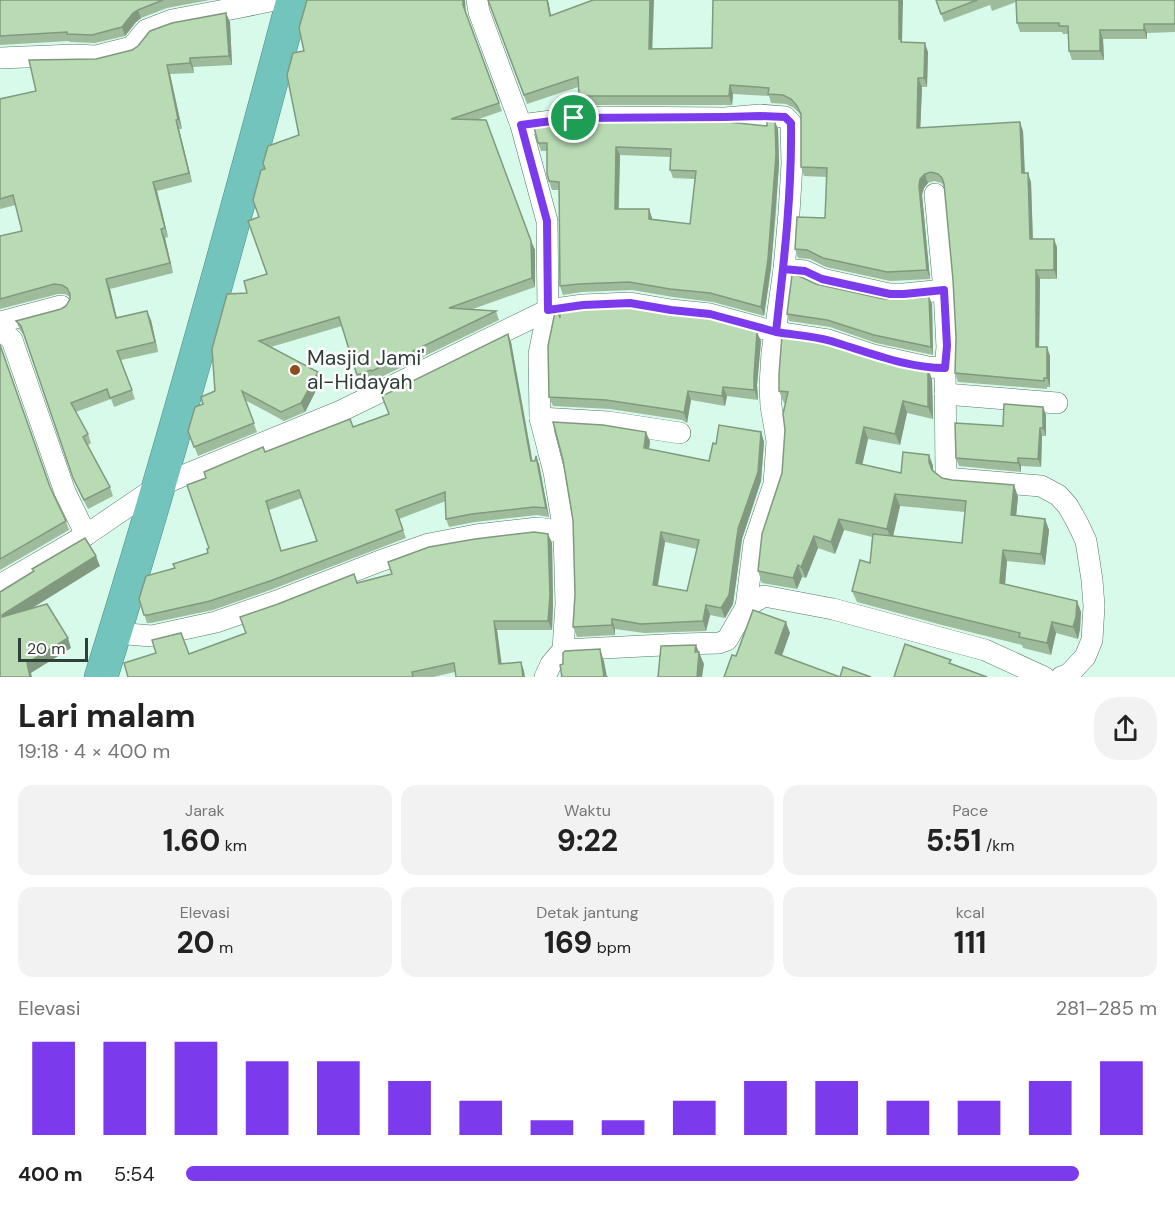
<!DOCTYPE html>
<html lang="id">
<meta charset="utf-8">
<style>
body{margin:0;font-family:"DM Sans",sans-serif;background:#f2f2f2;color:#222;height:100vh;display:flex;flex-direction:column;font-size:22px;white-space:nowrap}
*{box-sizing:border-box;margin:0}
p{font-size:20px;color:#767676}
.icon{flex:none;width:33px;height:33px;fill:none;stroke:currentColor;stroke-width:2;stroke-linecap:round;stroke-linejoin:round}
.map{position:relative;height:677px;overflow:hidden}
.details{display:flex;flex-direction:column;background:#fff;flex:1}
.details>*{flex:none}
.scale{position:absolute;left:18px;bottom:15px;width:70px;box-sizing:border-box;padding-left:6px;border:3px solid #313f39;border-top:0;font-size:16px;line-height:21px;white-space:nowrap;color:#313f39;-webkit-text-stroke:4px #fefefe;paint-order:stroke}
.pin{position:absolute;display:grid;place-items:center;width:51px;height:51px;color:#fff;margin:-26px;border:3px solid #fff;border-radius:50%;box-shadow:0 2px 6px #0007}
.round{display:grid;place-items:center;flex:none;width:63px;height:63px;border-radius:24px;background:#f2f2f2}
.overview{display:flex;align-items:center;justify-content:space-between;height:102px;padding:0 18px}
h1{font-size:33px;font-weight:700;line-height:45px}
.metrics{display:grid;grid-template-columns:repeat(3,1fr);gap:9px;height:102px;padding:6px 18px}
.metrics div{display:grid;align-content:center;border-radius:15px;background:#f2f2f2;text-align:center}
.metrics b{font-size:30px;font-weight:700}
.metrics small{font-size:16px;font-weight:400}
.metrics p{font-size:16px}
.chart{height:168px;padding:12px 18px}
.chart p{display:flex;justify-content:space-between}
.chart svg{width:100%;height:108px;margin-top:6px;stroke:#7c3aed;stroke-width:6}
ul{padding:0 18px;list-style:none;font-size:20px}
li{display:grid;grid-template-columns:96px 72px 1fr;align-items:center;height:45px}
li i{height:15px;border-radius:8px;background:#7c3aed}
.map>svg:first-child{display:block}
</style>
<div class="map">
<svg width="1175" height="677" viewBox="0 0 1175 677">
<rect width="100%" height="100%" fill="#d8faea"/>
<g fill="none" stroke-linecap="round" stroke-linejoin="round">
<g stroke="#587769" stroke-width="22">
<g id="minor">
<path d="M477,0L479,12L521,125L547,221L548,310L539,354L540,418L554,472L564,532L566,604L563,650L551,664L545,677"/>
<path d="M0,58L74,55L96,56L132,47L146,30L172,20L236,8L275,0"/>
<path d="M521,125L574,118L602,117L725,118L760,115L785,117L791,123L792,164L789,213L784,269L772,353L770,386L771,406L777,441L774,484L754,543L746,607"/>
<path d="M935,194L944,290L947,347L945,368L946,473L950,477L957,479L1041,486L1058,495L1068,506L1078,524L1086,541L1092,580L1094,606L1092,640L1085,657L1069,674L1061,677"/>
<path d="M784,269L805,271L822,279L889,294H904L944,290"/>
<path d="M0,322L61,306"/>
<path d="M0,332L5,334L12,340L65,492L86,535"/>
<path d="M945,394L1057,403"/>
<path d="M540,418L608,422L680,433"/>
<path d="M0,585L86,535L158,486L341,411L548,310L583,305L630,303L671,310L710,314L775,332L828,340L873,355L928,367L945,368"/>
<path d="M115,633L152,636L216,622L277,601L380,561L429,544L476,535L538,528L564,532"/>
<path d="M563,650L683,644L719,643L727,640L746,607L764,596L833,609L985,650L1044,677"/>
</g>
</g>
<g stroke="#468c84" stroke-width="34">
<path id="trunk" d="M101,677C171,453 233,227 293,0"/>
</g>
<use href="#minor" stroke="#fff" stroke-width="21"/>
<use href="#trunk" stroke="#74c4be" stroke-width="33"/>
</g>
<g fill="#9ebc9b" fill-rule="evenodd">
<path d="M0,0H210L167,8L141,18L136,22L125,36L95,43L70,42L69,41L0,45Z"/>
<path d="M488,0L551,15L652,49L902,42L928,52L927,87H922L920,128L1023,131L1025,173L1031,182L1033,239L1057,247V279H1040L1039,347H1047L1050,356V387H1047V389L958,382L955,373L956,337L953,280L945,186L941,183L934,181L928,183L924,188L922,195L930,279L890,281L826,267L810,259L798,258L795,249L825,218L827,177L804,176L801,167V115L794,108L786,104L771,103L769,96L733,94L732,105H582L579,96L578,87L527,104Z"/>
<path d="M936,0H1175V32L1147,33V39H1103L1104,60H1072L1069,51L1068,34H1063L1062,32H1020L1017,23L1016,2L992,11L990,5L944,22Z"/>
<path d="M466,14L502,111L479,119L535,250V287L473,309L496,311L499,320L375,380V379L360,383L342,326L271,347L318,372L321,381L305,412L284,421L245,400L257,432L198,456L188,431L203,404L215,391L247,293L267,274L259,217L265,169L299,135Z"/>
<path d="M230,22L232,65L193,67L194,73L170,74L182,129H179L192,182L157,191L168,237L165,238L173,273L110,289L117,318L151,320L158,352L121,360L135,399L114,407L111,399L76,412L88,434L91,443L88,445L110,487L113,496L88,509L77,487L24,335L20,330L16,321L61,309L66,306L70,299V297L65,294H58L0,309V236L22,231L16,205L0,209V98L36,91L96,59L132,50Z"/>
<path d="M778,129L779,164L776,212L771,268L764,316L713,302L673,297L632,290L582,292L563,295L560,286L559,190H552L549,181L547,151H541L538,143ZM620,155L671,157L670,170L673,178L695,179L690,224L652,219L649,209H619Z"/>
<path d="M816,284L884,299H903L929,297L932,304L933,355L876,343L830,327L789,321L787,314Z"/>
<path d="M560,318L761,341L757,385L758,400L727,396L725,406L691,400L687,423L682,420L610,409L553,406L549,397Z"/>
<path d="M511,342L532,461L539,464L549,517L537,515L475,522L449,527L446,519V501L399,519L406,538L273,589L213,610L151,623H147L139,599L175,568L208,553L209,548L206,478L265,452L353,427L389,414ZM302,498L317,541L281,551L269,510Z"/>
<path d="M0,344L50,488L66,521L69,530L0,570Z"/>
<path d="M866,356L928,368L932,380L933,419L907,413L900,445L868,439L862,464L901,473L929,455L933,466V470L942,478L952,480L1014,485L1018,497L1016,516L1045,519L1049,530L1045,565L1007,561L1005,584L1077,601L1081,612L1080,629L1078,639L1056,633L1051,655L1023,648L1022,645L942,625L857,602L852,591L870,563L872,537L844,530L835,554L818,548L806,578L802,577L797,589L762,583L758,571L782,473L785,430V403H784L779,391ZM900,506L965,512L962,543L893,536Z"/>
<path d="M1043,407L1046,415V436H1042L1041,467L1021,466V472L959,466L956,458L1003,426Z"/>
<path d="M761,432L764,442L761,481L742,539L733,604L725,618L710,615L706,631L644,633L615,629V635L577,637L573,627L650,441L649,449L709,461L716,444ZM665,542L697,549L687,591L658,586Z"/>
<path d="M548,534L552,543L553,604L552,630H497L501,664L521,662L524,671L455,672L433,677H128L189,654L246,633L357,583Z"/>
</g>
<g fill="#81997e">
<path d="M463,0H465L466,14L463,5Z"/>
<path d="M547,0H548L553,25L550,16Z"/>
<path d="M650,0H654L652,58L649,49Z"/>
<path d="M899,0H903L902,43L899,39Z"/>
<path d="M138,10L141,18L136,22L125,36L122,27L133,13Z"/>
<path d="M226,13L230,22L232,65L229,56Z"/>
<path d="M1144,24L1147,33V39L1144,30Z"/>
<path d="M1100,30L1103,39L1104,60L1100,51Z"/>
<path d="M925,43L928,52L927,87L924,78Z"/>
<path d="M190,58L193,67L194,73L190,63Z"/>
<path d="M167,65L170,74L182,129L178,119Z"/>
<path d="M918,78L922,87L920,137L917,128Z"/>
<path d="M730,85L733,94L732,105L729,96Z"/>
<path d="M176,120L179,129L192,182L189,173Z"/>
<path d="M775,121L778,129L779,164L771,268L764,316L761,307Z"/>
<path d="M1020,122L1023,131L1025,182L1022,173Z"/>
<path d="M616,147L620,155L618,218L615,209Z"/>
<path d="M1028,173L1031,182L1033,247L1030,239Z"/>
<path d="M925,174L928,183L924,188L922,195L930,279L927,270L919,186L920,179Z"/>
<path d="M153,182L157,191L168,237L165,228Z"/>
<path d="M649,209L652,218V228L649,219Z"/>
<path d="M161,229L165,238L173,273L170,263Z"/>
<path d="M1054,239L1057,247V279L1054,270Z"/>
<path d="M531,241L535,250V287L532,278Z"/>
<path d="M1036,270L1040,279L1039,356L1036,347Z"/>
<path d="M106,279L110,289L119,328L116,318Z"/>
<path d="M929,297L932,304L933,355L931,347Z"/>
<path d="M147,311L151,320L158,352L155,342Z"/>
<path d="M757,332L761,341L757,385L758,400L754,390V376Z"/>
<path d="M508,334L511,342L534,469L531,461Z"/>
<path d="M1047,347L1050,356V387L1047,378Z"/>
<path d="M928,368L932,380L933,419L928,407Z"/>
<path d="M318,372L321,381L305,412L301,403Z"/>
<path d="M723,387L727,396L725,406L722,396Z"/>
<path d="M688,391L691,400L687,423L684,413Z"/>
<path d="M903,401L907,413L900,445L895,434Z"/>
<path d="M1043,407L1046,415V436L1043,428Z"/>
<path d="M864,427L868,439L860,475L856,463Z"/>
<path d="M1040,428L1042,436L1041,467L1038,459Z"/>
<path d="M646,432L650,441L648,457L644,448Z"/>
<path d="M761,432L764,442L761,481L742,539L733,604L725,618L721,608Z"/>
<path d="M929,455L933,466V474L929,462Z"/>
<path d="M536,456L539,464L549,517L546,508Z"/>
<path d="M1018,458L1021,466V472L1018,463Z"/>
<path d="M1014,485L1018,497L1015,527L1011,515Z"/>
<path d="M895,494L900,506L892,541L887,529Z"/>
<path d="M839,519L844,530L835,554L831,542Z"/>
<path d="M1045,519L1049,530L1045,565L1041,554Z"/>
<path d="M661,532L665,542L656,594L653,585Z"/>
<path d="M548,534L552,543L553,604L552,630L548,621Z"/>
<path d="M814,536L818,548L806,578L801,567Z"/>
<path d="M1003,550L1007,561L1004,595L1000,583Z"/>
<path d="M96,556L100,566L5,625L2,615Z"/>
<path d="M798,565L802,577L797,589L793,578Z"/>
<path d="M1077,601L1081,612L1080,629L1078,639L1073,627Z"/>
<path d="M706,605L710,615L706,631L703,621Z"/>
<path d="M612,619L615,629V635L612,625Z"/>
<path d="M494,621L497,630L503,673L499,664Z"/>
<path d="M786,622L790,633L779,664L775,653Z"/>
<path d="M1052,622L1056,633L1051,655L1047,643Z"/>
<path d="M68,638L71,648L31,673L32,677H30L27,663Z"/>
<path d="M696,645L704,664L702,677H697L695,652Z"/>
<path d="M600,649L604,661L607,677H604Z"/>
<path d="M521,662L524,671L525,677H523Z"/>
</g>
<g fill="#b8dbb4" stroke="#81997e" stroke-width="1.5" fill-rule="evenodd">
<path d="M0,0H163L138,10L133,13L122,27L92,35L67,34V32L0,36Z"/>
<path d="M307,0H463V5L499,103L451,119L486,120L531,241L532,278L449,308L496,311L372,371L371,370L357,375L339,317L259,341L318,372L301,403L281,412L242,391L254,423L194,447L188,431L195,407L203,404L201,397L215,391L212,349L227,294L247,293L244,281L267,274L248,221L259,217L253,200L261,170L265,169L263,163L268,146L299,135L287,75L293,53L304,51L299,28Z"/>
<path d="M488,0H547L550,16L593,0H650L649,49L712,48L713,0H899V39H901V42L925,43L924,78H918L917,128L1020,122L1022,173H1028L1030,239H1054V270H1036V347H1047V378H1044V381L955,373L956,337L953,280L944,184L942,178L938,174L931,172L925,174L920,179L919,186L927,270L887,272L823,258L807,250L795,249L797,217L825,218L827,168L801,167V114L797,106L791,99L783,95L768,94L769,88L730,85L729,96H579L578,77L524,95Z"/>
<path d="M936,0H977L941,14Z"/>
<path d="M1016,0H1175V24H1144V30H1100V51H1069L1068,26H1059V23H1017Z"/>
<path d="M226,13L229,56L190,58V63L167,65L178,119L176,120L189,173L153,182L165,228L161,229L170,263L106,279L116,318L147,311L155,342L117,351L132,390L110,398L107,389L71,403L88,434L83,437L110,487L84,500L73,478L21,326L16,321L61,309L66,306L70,299V294L67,288L62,285L54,284L0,299V236L22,231L13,195L0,199V99L36,91L29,60L96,59L132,50L138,46L150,31L172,23Z"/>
<path d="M767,120L775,121L776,155L768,259L761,307L710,293L670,289L629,282L579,284L560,286L559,182L549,181L547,174V143H538L534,127L572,122L599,121L728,122L767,126ZM616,147L671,149L670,170L696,171L690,224L649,219V209H615Z"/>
<path d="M792,275L799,276L816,284L884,299H903L929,297L931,347L874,335L827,320L787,314Z"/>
<path d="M626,306L665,313L704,317L757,332L754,376V390L723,387L722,396L688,391L684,413L679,411L606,400L549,397L548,346L555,312H558L560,318V311L581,308Z"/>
<path d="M508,334L531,461H535L536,456L546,508L534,507L472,514L446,519L445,492L396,510L403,530L270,581L210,601L148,615H144L139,599L146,576L175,568L173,564L208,553L207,549L209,548L187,485L206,478L204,472L263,447L265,452L350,419L353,427L389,414L382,396ZM299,490L317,541L281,551L266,501Z"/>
<path d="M782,335L821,341L866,356L928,368V407L903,401L895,434L864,427L856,463L901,473L903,452L929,455V462L932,470L942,478L952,480L1014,485L1011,515L1045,519L1041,554L1003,550L1000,583L1077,601L1076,617L1073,627L1052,622L1047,643L1019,637L1020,633L938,613L852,591L860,560L870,563L873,534L962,543L966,501L895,494L887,529L839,519L831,542L814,536L801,567L798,565L793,578L758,571L762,534L782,473L785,430L783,414L788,392L779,391V374Z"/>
<path d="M0,345L50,487L66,521L0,559Z"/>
<path d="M1004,404L1043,407V428H1040L1038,459L1018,458V463L956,458L955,423L1003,426Z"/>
<path d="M553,422L603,425L646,432L644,448L709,461L713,443L716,444L719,425L761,432L758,472L738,529L729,595L721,608L706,605L703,621L641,624L612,619V625L573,627L575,594L573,520L563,460ZM661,532L699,540L687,591L653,585Z"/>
<path d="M534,532L548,534L550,595L548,621H494L499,664L521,662L523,677H456L454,663L412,672L413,677H128L124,663L156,653L152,640L181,633L189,654L246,633L240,617L278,604L354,574L357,583L392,574L388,562L429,547L475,539Z"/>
<path d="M85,538L96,556L2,615V617L47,604L68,638L27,663L30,677H0V592L34,571L32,569Z"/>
<path d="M753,610L786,622L775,653L840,677L843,667L871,677H724L732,655L736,656Z"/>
<path d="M905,644L951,660L949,663L987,677H894Z"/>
<path d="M696,645L695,652H699L697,677H658L661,646Z"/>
<path d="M600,649L604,677H608H562L560,665L563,664V653L565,651Z"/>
</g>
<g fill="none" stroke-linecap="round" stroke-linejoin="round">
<g stroke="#fff" stroke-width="12">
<path id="route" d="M574,118L521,125L547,221L548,310L583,305L630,303L671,310L710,314L776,332L783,269L805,271L822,279L890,294H904L944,290L947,346L945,368C907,368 867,352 831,341C814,336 794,335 776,332C784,262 792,193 791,123L785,117L760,116L725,117L574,118"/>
</g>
<use href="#route" stroke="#7c3aed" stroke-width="8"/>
</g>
<circle fill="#8f4a20" stroke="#fefefe" stroke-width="2" cx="295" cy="370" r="6"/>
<g text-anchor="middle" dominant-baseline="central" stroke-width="5" stroke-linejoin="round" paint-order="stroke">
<g font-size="21" fill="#313f39" stroke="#fefefe" text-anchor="start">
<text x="307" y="358">Masjid Jami'<tspan x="307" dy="24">al-Hidayah</tspan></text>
</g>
</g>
</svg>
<div class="scale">20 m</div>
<div class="pin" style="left:574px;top:118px;background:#1e9e55"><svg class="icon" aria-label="arrive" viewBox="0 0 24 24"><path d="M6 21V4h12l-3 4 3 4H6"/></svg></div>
</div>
<section class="details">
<div class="overview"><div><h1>Lari malam</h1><p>19:18 · 4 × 400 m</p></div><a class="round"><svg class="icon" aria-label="share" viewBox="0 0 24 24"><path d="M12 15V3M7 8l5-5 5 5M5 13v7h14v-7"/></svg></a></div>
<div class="metrics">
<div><p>Jarak</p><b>1.60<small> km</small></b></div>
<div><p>Waktu</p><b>9:22</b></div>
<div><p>Pace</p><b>5:51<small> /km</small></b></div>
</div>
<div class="metrics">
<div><p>Elevasi</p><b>20<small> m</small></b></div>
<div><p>Detak jantung</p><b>169<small> bpm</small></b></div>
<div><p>kcal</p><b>111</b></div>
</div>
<div class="chart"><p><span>Elevasi</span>281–285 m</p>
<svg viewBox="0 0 160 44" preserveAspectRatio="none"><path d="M5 44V6M15 44V6M25 44V6M35 44V14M45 44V14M55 44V22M65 44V30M75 44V38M85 44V38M95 44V30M105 44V22M115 44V22M125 44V30M135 44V30M145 44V22M155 44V14"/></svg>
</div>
<ul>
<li><b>400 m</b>5:54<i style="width:92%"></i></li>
</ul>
</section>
